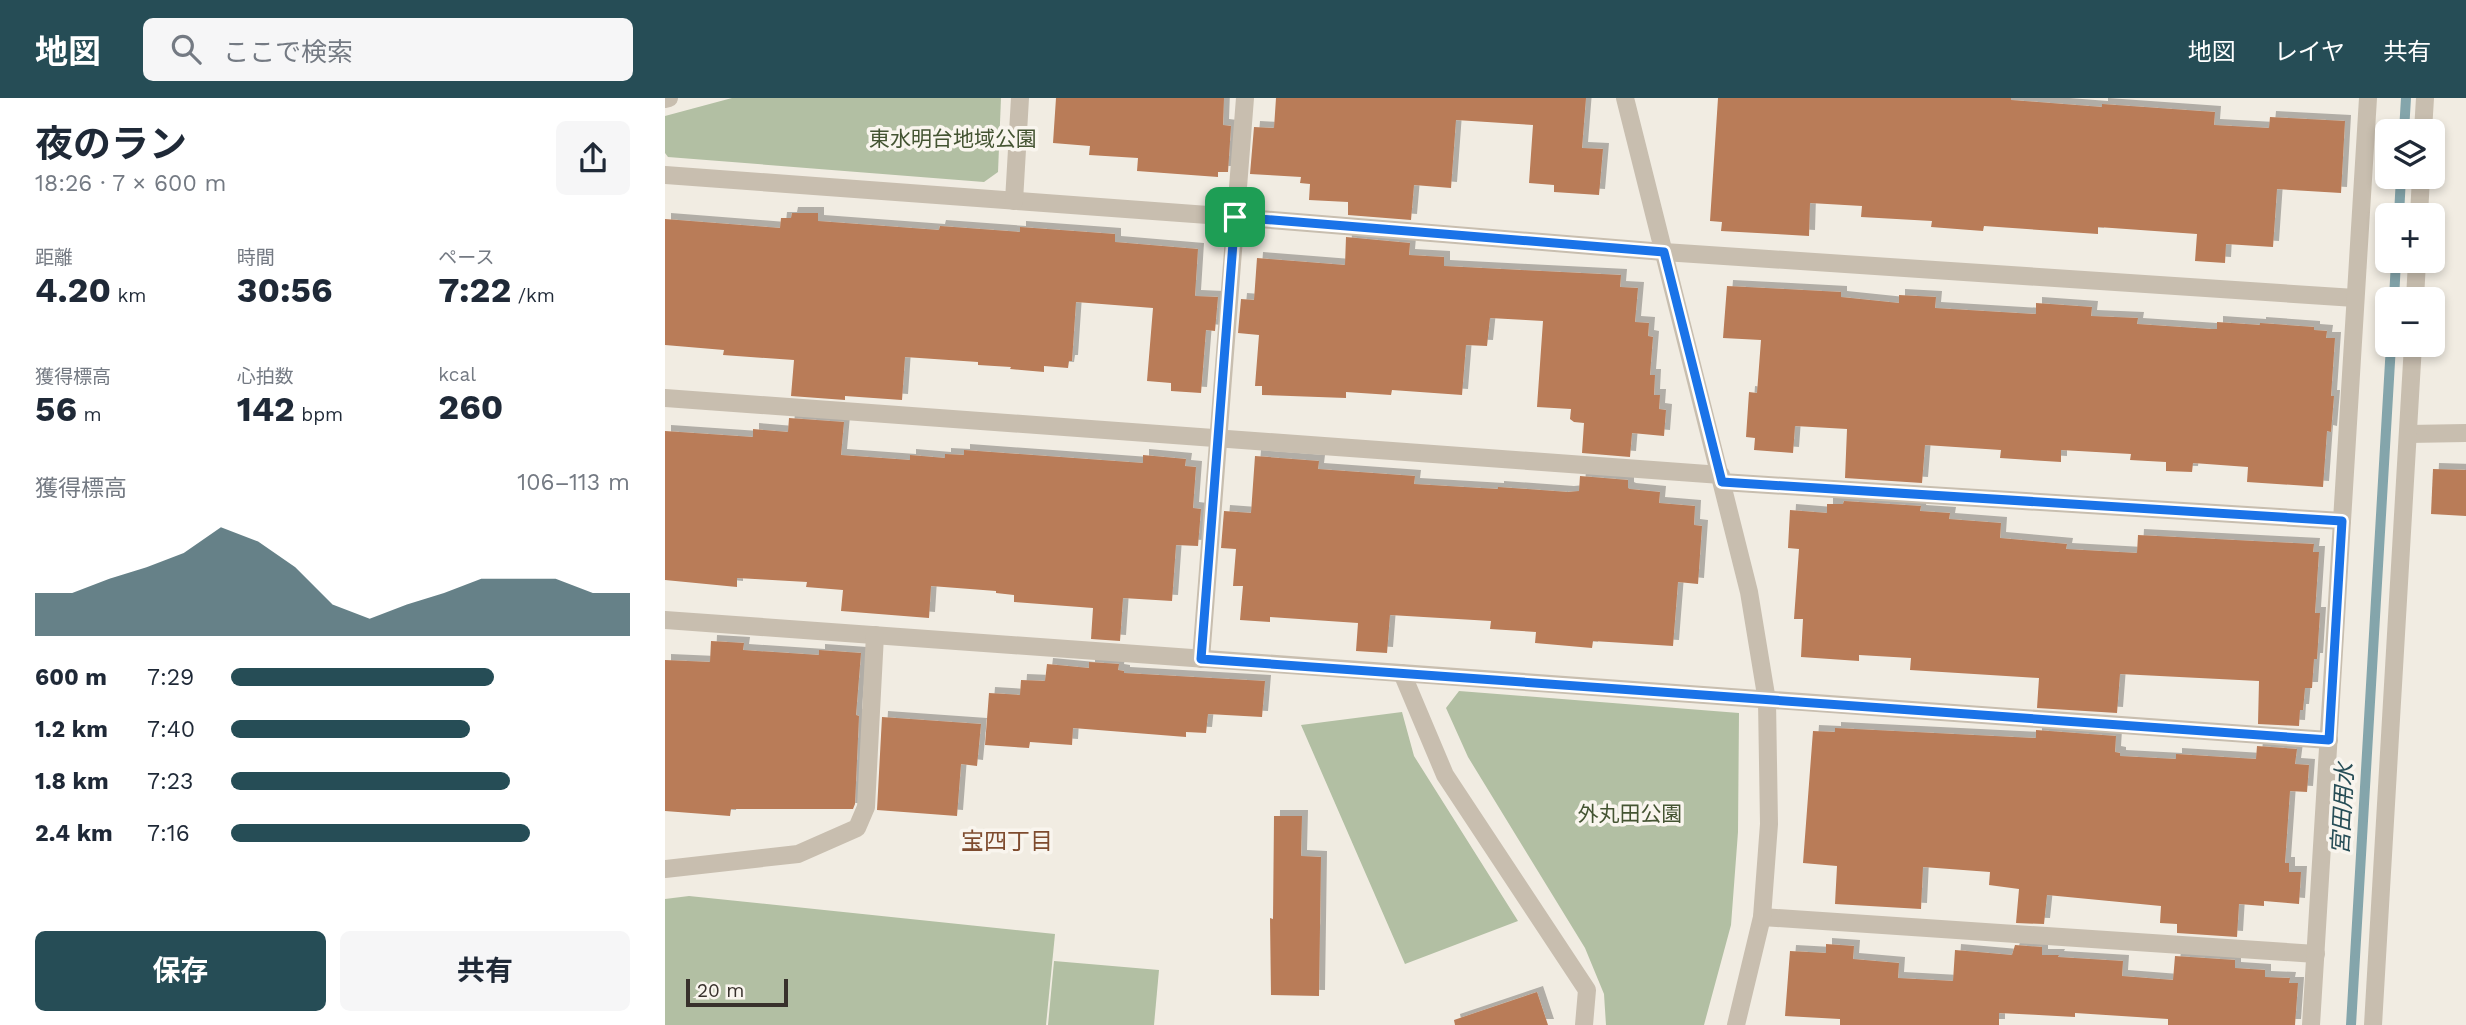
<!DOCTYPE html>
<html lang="ja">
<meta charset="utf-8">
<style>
body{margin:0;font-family:"Work Sans","Noto Sans JP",sans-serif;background:#f6f6f7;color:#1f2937;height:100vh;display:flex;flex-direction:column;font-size:26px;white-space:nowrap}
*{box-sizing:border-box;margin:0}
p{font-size:23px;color:#747a83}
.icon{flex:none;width:38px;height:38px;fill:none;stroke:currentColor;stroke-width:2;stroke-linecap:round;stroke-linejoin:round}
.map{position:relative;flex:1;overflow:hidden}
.panel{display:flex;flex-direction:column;background:#fff;width:665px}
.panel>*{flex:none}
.tools{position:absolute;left:1710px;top:21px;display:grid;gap:14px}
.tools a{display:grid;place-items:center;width:70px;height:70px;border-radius:10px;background:#fff;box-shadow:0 4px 10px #0003;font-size:35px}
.scale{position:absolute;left:21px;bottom:18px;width:102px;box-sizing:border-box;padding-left:7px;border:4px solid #38312c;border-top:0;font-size:19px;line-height:24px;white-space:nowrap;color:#38312c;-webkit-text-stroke:5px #f9f5ee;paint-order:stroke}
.pin{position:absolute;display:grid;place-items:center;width:60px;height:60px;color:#fff;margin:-30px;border-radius:14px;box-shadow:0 4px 10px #0006}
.round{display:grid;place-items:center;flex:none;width:74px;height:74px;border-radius:10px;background:#f6f6f7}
.head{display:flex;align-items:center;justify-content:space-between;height:119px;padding:0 35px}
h1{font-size:38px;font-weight:700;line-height:52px}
.figures{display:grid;grid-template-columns:repeat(3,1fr);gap:10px;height:119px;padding:7px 35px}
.figures div{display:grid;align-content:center}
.figures b{font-size:35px;font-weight:700}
.figures small{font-size:19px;font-weight:400}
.figures p{font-size:19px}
.chart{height:196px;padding:14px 35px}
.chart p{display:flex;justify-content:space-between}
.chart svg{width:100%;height:126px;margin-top:7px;fill:#264d56;opacity:.7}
.primary-button{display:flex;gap:14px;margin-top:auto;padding:14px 35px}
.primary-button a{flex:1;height:80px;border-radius:10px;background:#264d56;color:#fff;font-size:28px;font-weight:700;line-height:80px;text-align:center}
.primary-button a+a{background:#f6f6f7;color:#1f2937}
ul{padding:0 35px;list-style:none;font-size:23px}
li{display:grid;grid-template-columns:112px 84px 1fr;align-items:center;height:52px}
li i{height:18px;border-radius:9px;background:#264d56}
header{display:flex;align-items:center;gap:42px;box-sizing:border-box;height:98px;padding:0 35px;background:#264d56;color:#fff}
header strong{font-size:33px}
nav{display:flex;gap:38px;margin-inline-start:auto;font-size:24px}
.search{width:490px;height:63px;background:#f6f6f7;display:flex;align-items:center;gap:18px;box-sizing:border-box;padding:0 24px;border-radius:10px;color:#747a83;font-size:26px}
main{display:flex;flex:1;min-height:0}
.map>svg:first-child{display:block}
</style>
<header>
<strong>地図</strong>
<div class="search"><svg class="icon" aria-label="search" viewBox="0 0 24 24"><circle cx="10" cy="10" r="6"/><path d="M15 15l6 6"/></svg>ここで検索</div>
<nav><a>地図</a><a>レイヤ</a><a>共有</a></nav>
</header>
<main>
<section class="panel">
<div class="head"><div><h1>夜のラン</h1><p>18:26 · 7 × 600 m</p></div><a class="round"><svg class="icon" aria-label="share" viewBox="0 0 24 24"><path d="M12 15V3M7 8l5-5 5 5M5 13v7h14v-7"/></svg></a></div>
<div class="figures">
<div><p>距離</p><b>4.20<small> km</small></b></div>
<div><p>時間</p><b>30:56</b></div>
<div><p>ペース</p><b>7:22<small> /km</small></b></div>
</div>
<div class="figures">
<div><p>獲得標高</p><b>56<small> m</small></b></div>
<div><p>心拍数</p><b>142<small> bpm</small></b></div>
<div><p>kcal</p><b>260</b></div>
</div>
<div class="chart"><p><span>獲得標高</span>106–113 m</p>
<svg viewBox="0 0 160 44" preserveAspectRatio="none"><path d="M0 44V29L10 29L20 24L30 20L40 15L50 6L60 11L70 20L80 33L90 38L100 33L110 29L120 24L130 24L140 24L150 29L160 29V44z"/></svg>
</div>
<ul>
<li><b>600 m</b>7:29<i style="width:66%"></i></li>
<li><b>1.2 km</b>7:40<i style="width:60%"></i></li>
<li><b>1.8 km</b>7:23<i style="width:70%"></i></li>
<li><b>2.4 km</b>7:16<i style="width:75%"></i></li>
</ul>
<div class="primary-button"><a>保存</a><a>共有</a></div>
</section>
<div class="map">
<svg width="1801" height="927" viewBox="0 0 1801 927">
<defs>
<filter id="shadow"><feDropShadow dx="6" dy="-6" stdDeviation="0" flood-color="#0004"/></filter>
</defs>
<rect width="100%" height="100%" fill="#f1ece2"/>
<g fill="#b2bfa3">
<path d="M67,0H336L333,74L319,84L3,59L0,55V18Z"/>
<path d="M794,593L1074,615L1073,734L1066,827L1039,927H941L939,896L920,850L803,659L781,610Z"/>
<path d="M737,614L749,658L853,823L740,866L636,627Z"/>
<path d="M24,798L390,836L381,927H0V801Z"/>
<path d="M389,863L494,872L489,927H383Z"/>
</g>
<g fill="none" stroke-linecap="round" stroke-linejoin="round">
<g stroke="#84a5ab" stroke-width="10">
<path d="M1739,33L1741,0"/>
<path d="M1734,117L1736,79"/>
<path d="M1729,201L1731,163"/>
<path d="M1686,927L1726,247"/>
</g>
</g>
<g fill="#b97c58" filter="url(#shadow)">
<path d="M391,0H559L558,27L566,28L563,74H553V79L472,73L473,60L424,57L425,48L388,45Z"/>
<path d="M611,0H921L917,50L938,51L934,97L889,94V87L864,85L868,27L791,22L786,90L749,87L746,122L683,117V104L644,102L645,86L635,85L636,79L585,76L589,29L609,30Z"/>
<path d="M1053,0H1346V2L1437,9V6L1550,14L1549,27L1604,30L1605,19L1680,23L1676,95L1612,91L1608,149L1561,146L1560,165L1530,163L1532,136L1433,129V136L1319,128L1318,133L1266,129L1267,123L1196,119L1197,108L1145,105L1144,138L1056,133L1057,124L1045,123Z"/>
<path d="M127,115H153V123L274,132L275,128L355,134V129L450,136V144L533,151L530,198L553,199L550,233L541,232L536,295L506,293V285L482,283L488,210L411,204L407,263H404L403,270L379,268V274L345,271L346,269L313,267V264L240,259L237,302L180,298V302L126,298L129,262L58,257L59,252L0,247V121L115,130L116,120H126Z"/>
<path d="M681,139L745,145L744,157L779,159V168L956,177L955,189L973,190L970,224L984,225L983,238L988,239L985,277H990L989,297H995L994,311L1001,312L999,338L967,335L965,359L917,355L919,325L909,324L905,321L906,311L872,309L878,223L825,220L822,248L801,247L797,297L727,292L726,297L681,294V300L597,297V288H590L594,237L573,235L576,201L589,202L592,160L680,167Z"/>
<path d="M1062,188L1176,194V199L1234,205V197L1271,199L1270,210L1371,216V205L1427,209L1426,218L1473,220L1472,226L1546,231H1552V224L1595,227V225L1649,229V232L1662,233L1661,240H1670L1666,298H1669L1666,334L1662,333L1658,389L1582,384L1583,369L1528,365L1527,374L1501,373V364L1465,362L1466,356L1396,352V364L1335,360L1336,352L1260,347L1257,385L1180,380L1182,331L1130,328L1128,355L1089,352L1090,340L1081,339L1084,294L1092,295L1096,242L1058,240Z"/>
<path d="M124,320L179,324L176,357L245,362V357L280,360V356L299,357V352L478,365V357L521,361L520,368L531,369L528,410L536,411L533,448L511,447L507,503L458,500L455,543L426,541L428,510L349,504V497L331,495V493L266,488L264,520L176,513L178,492L141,489L142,484L72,480V489L0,482V333L88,339V331L123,334Z"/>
<path d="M590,358L654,363L653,371L750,378L749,386L833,391V389L903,394L914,393L915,378L963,382V390L965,391L995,394L994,405L1030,408L1029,427L1037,428L1033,486L1013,484L1008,548L928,543L927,550L870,545L871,534L825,531L826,523L725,517L722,555L691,553L693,525L605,519V524L575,522L578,488H568L571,451L556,450L559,413L586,415Z"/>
<path d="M1768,371L1801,372V418L1766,416Z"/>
<path d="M1179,403L1256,408L1255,413L1285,415L1284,421L1336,425L1335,440L1402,446L1401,451L1472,455L1473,437L1649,446L1648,454H1654L1650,515H1655L1652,561H1649L1647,590H1640L1638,612H1635L1634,628L1593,626L1594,583L1455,576L1452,615L1372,610L1374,580L1245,572L1246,560L1194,557V563L1136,559L1138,521H1129L1134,451L1123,450L1125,412L1162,415V406H1178Z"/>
<path d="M46,543L79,545L78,552L154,557V552L196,555L191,617L194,618L190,706L188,711H66L65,718L0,713V562L45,564Z"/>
<path d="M424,564L454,566L453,572L459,573V575L600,583L597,619L543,616L541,635L521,634V639L408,630L407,647L365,644L364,650L320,647L324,595L355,597L356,582L380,583L382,566L424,570Z"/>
<path d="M217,619L316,626L312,668L296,666L292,718L212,712Z"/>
<path d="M1170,630L1371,640V632L1451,638L1450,654L1455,655V658L1511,661V656L1591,661L1592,648L1632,651L1630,666L1644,667L1642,694L1625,693L1620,765H1624V774H1636L1634,806L1599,803V808L1574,806L1572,839L1512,835V826L1495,825L1496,808L1382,797L1379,826L1351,825L1354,791L1324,787L1325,774L1258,769L1256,811L1170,806L1172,768L1138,765L1148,633L1170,634Z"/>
<path d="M609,718H637L636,758L656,759L654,898L606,897L605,820L608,821Z"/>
<path d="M1161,846L1189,848L1188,861L1234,865L1233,880L1288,883L1290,852L1347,857L1350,847L1377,849V857H1394L1393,859L1458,863L1457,878L1508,882L1510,858L1570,862V870L1600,872V879L1625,880L1624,885H1633L1630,927H1503V921L1410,915V919L1334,915V927H1175V921L1120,918L1125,853L1161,855Z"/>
<path d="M872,894L883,927H790L789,922Z"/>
</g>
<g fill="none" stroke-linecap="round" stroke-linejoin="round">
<g stroke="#c8beaf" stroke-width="18">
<path d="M1758,33L1760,0"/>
<path d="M0,77L570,119L999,154L1690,200"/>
<path d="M349,103L355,0"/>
<path d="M1754,117L1756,79"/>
<path d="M1750,201L1752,163"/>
<path d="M0,300L1056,377"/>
<path d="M1743,336L1801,335"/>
<path d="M1057,384L1677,423"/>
<path d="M0,522L1664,642"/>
<path d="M536,561L580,0"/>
<path d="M737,575L780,677L922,892L919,927"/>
<path d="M0,771L133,756L192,730L201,709L210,537"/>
<path d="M1097,819L1651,856"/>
<path d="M1646,927L1703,0"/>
<path d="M1708,927L1748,247"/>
</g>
<g stroke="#c8beaf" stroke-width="18">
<path d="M960,0L1084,494L1102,603L1104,726L1097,819L1071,927"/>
<path d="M0,1L4,0"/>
</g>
</g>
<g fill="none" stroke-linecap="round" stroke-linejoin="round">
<g stroke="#fff" stroke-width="14">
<path id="route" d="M570,119L999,154L1057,384L1677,423L1664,642L536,561Z"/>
</g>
<use href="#route" stroke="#1a73e8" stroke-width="9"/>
</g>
<g text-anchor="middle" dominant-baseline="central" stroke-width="7" stroke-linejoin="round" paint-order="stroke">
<g font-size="21" fill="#445432" stroke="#f9f5ee">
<text x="288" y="40">東水明台地域公園</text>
<text x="965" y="715">外丸田公園</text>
</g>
<g font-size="23" font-style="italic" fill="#264d56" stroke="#f9f5ee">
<text transform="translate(1678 711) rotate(-87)">宮田用水</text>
</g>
<g font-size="23" fill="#7e4b2e" stroke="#f9f5ee">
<text x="342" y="743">宝四丁目</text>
</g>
</g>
</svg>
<div class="tools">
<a><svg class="icon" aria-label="layers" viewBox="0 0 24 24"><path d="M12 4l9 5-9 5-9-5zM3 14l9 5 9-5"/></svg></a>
<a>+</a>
<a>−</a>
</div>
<div class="scale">20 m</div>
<div class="pin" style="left:570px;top:119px;background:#1e9e55"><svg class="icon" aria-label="arrive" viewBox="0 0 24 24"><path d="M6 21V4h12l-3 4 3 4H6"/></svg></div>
</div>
</main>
